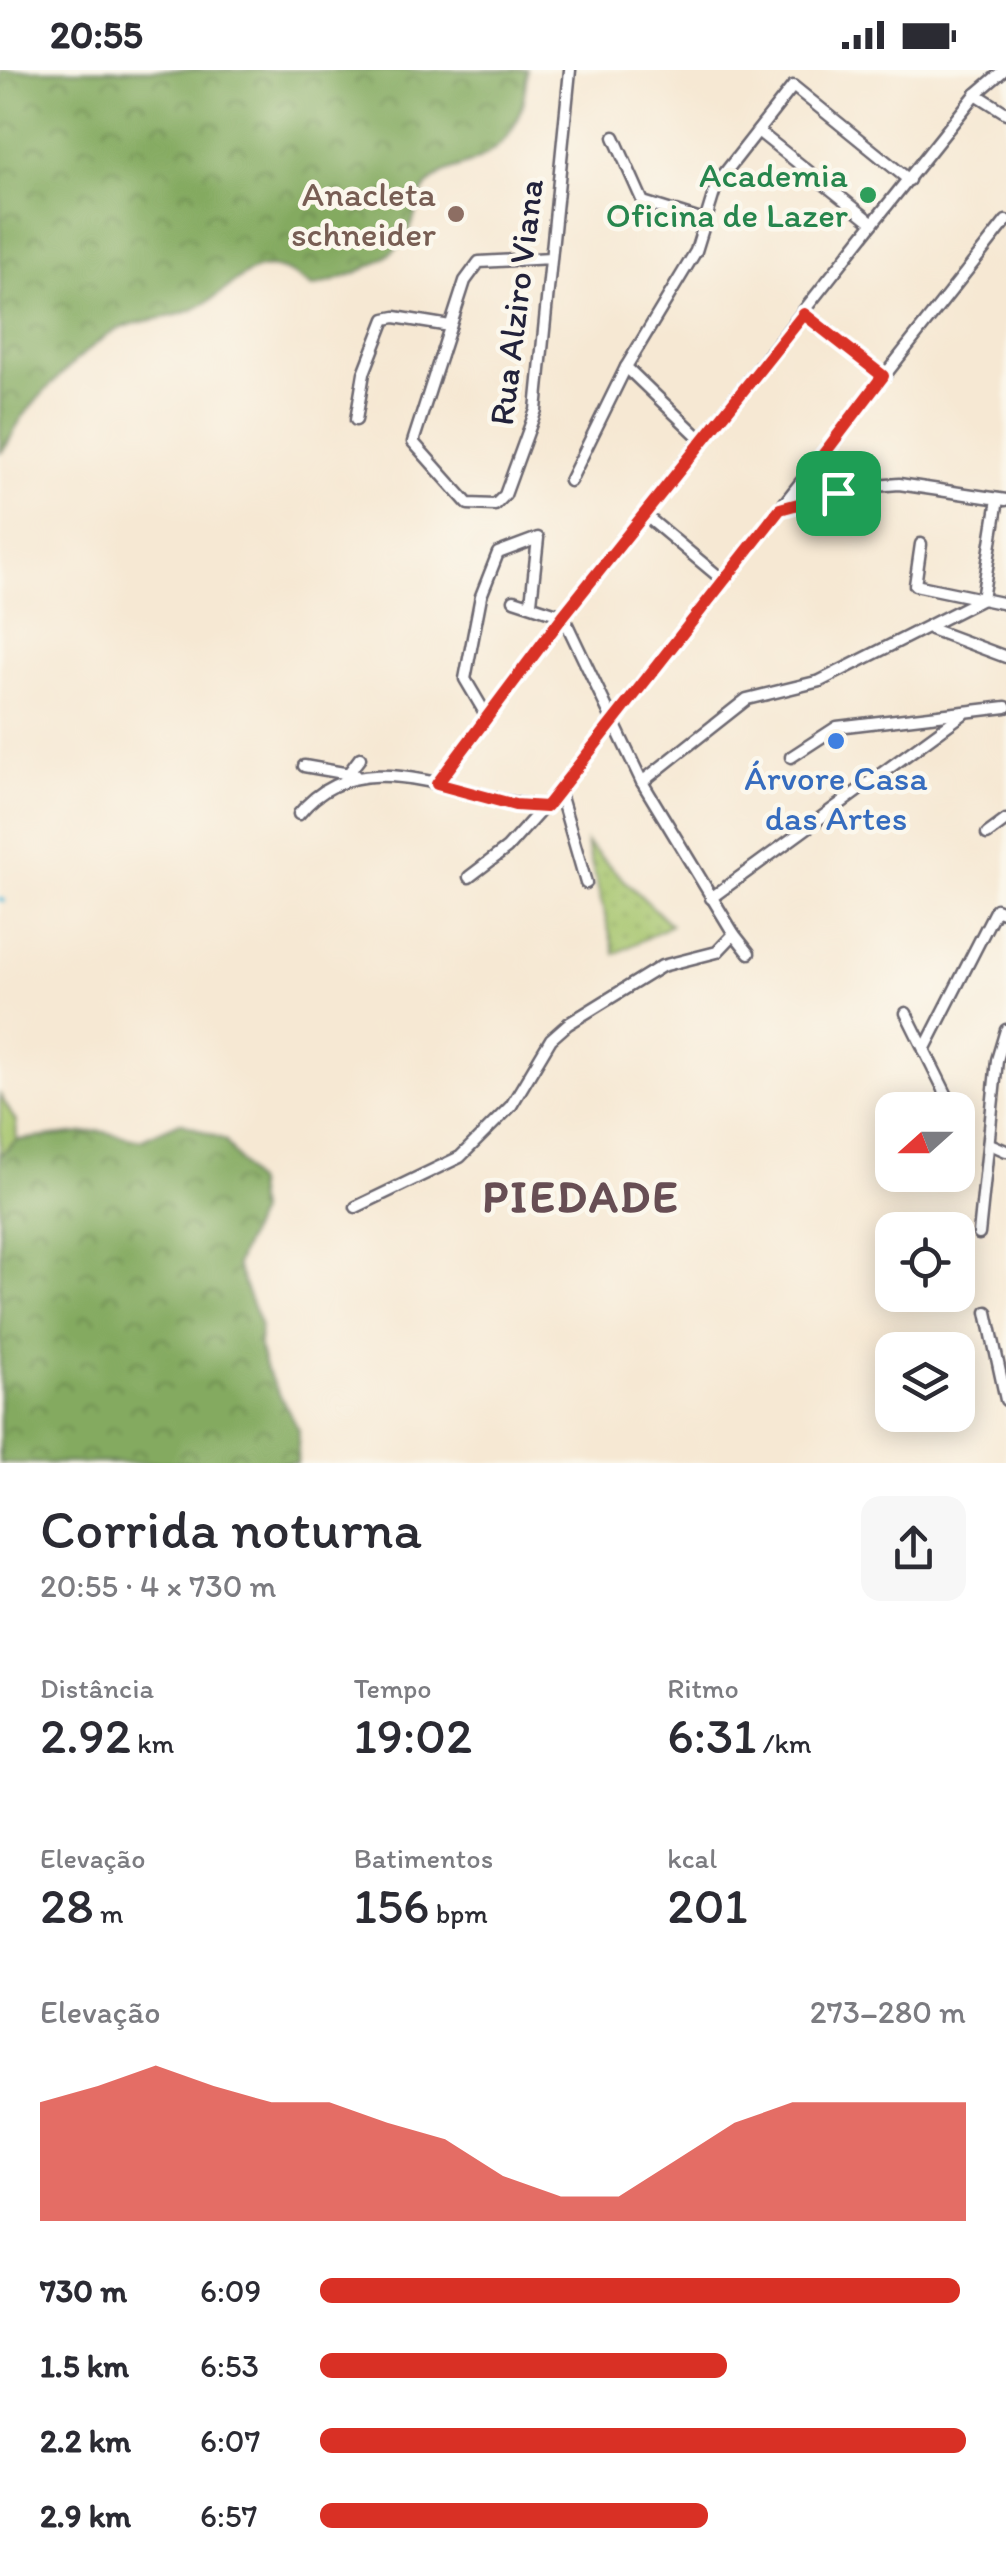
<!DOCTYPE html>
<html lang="pt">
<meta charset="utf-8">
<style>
body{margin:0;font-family:Itim,sans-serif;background:#f7f7f7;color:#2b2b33;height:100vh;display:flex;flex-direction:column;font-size:38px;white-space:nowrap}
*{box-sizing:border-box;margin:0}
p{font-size:32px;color:#7c7c81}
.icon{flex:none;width:55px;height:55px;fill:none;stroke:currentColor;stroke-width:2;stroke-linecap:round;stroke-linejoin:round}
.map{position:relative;height:1393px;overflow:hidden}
.drawer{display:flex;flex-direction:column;background:#fff;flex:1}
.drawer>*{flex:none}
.needle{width:65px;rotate:249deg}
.fabs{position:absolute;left:875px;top:1022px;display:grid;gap:20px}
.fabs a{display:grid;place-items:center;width:100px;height:100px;border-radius:20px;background:#fff;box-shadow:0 5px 25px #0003;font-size:50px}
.pin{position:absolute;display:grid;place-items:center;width:85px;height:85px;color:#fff;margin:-42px;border-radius:20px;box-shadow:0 5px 15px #0006}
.round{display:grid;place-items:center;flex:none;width:105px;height:105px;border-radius:20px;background:#f7f7f7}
.summary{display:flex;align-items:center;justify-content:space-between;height:170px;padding:0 40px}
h1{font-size:55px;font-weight:600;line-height:75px}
.stats{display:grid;grid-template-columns:repeat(3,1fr);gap:15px;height:170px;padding:10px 40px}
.stats div{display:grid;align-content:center}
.stats b{font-size:50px;font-weight:600}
.stats small{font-size:28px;font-weight:400}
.stats p{font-size:28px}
.chart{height:280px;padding:20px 40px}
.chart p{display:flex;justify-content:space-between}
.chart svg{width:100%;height:180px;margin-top:10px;fill:#d93025;opacity:.7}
ul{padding:0 40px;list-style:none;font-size:32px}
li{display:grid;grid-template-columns:160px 120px 1fr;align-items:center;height:75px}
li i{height:25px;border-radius:12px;background:#d93025}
.status{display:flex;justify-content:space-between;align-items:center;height:70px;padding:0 50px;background:#fff;direction:ltr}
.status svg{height:28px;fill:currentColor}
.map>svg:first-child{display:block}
</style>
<div class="status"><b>20:55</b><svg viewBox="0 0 49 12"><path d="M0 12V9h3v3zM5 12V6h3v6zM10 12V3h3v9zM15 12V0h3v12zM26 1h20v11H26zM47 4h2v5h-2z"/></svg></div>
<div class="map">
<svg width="1006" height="1393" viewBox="0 0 1006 1393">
<defs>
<pattern id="forest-crowns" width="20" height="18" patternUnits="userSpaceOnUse" patternTransform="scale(2.5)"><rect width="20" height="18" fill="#84aa60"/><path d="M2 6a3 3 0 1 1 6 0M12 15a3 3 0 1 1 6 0" fill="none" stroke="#6c8a50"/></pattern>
<pattern id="park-dots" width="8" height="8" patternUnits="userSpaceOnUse" patternTransform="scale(2.5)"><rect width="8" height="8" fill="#a5c46c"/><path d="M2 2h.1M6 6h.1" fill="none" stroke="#8ea85e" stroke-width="1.8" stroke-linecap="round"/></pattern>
</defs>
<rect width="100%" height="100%" fill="#fbf7ec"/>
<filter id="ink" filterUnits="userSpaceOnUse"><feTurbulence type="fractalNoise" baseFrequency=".01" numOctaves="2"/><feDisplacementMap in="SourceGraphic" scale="20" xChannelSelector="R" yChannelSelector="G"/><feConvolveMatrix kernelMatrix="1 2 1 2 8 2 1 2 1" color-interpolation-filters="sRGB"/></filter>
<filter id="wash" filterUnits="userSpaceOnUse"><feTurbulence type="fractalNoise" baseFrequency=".0048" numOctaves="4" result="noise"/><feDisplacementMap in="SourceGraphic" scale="40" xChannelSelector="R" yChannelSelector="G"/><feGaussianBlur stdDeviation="2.25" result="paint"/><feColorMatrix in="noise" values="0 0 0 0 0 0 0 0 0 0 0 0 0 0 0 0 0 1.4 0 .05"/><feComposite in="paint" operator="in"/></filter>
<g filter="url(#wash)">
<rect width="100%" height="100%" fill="#f6e8d3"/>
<path fill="#a5c46c" stroke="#647354" stroke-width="2.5" d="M0,1025L16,1052L17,1070L0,1086Z"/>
<g fill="url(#forest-crowns)" stroke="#53664e" stroke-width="2.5">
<path d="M0,0H527C524,43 514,74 472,92C459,98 442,101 431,112C414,129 417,157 401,174C381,196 340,210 312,217C250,170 243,219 192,240C164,252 130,248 105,267C79,285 41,323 22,348C13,360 9,377 0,383Z"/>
<path d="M180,1052L225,1070L255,1114L258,1142L236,1195L260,1254L259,1277L266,1300L299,1360L297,1393H0V1086L17,1070L100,1061L140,1070Z"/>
</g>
<path fill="url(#park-dots)" stroke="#647354" stroke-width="2.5" d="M586,773L671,855L615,884Z"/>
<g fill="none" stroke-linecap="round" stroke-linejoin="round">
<path stroke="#55b8d4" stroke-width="4" d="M0,829L4,831"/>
</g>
</g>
<g filter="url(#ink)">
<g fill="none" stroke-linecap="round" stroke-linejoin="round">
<g stroke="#6c6770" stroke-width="15">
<g id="street">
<path d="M976,24L1006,43"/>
<path d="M758,61L873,153"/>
<path d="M614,67L643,132L704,151"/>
<path d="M551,188L479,192L465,211L413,372L468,434L495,435L505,425L536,340L570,0"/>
<path d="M804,243L883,305"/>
<path d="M626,297L703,371"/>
<path d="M356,350L364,303L385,249L395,247L450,256"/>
<path d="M817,393L838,423"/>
<path d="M570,411L626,297L696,181L717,113L793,16L909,110"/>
<path d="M781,439L863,417L899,414L1006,430"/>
<path d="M645,445L724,511"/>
<path d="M921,474L915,515L1006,534"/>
<path d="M514,530L563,546"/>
<path d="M931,559L1006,587"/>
<path d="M488,648L465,609L481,526L498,483L538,468L531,533"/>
<path d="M791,687L837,657L1006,637"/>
<path d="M304,696L355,705"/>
<path d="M348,704L360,688"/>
<path d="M642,712L747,629L820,611L982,529L998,429"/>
<path d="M437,714L563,546L873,153L976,24L1004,0"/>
<path d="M559,720L586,813"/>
<path d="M299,744C363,665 464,732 546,737"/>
<path d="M987,764L1006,750"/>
<path d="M469,807L507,778L559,720L1006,151"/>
<path d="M711,828L963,644"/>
<path d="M734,864L749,883"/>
<path d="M906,943L954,1040"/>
<path d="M924,980L996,839L1006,843"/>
<path d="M990,1074L1006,1081"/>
<path d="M356,1137L460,1087L511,1036L551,969L568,954L662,896L717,882L734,864L642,712L563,546"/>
<path d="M979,1164L997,990L1006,960"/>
<path d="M987,1242L1006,1330"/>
</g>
</g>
<use href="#street" stroke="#fff" stroke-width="10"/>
</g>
</g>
<g fill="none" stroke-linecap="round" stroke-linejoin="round" filter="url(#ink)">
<g stroke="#fff" stroke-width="20">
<path id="route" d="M804,244L883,306L817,393L838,423L780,439L546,737L515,735L437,714L563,546Z"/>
</g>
<use href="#route" stroke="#d93025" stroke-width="12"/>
</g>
<circle fill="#2e9e5b" stroke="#fbf7ec" stroke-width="4" cx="868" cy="125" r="10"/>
<circle fill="#8d6e63" stroke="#fbf7ec" stroke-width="4" cx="456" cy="144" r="10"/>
<circle fill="#3f7fe0" stroke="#fbf7ec" stroke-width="4" cx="836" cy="671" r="10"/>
<g text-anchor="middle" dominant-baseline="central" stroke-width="9" stroke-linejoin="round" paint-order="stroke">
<g font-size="35" fill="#27864d" stroke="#fbf7ec" text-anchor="end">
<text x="848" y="105">Academia<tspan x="848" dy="40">Oficina de Lazer</tspan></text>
</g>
<g font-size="35" fill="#785e54" stroke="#fbf7ec" text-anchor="end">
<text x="436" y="124">Anacleta<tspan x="436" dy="40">schneider</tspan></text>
</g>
<g font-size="35" fill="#22223b" stroke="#fbf7ec">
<text transform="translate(516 232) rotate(-83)">Rua Alziro Viana</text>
</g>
<g font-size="35" fill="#366cbe" stroke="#fbf7ec">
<text x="836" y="708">Árvore Casa<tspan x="836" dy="40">das Artes</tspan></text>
</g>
<g font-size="45" font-weight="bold" letter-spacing="2.5" fill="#674e54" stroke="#fbf7ec">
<text x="581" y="1126">PIEDADE</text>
</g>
</g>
</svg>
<div class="fabs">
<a><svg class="needle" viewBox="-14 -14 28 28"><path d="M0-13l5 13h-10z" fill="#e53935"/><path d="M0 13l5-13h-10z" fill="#7c7c81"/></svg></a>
<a><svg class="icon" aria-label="locate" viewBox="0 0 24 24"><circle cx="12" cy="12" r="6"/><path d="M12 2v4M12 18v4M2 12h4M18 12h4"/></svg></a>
<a><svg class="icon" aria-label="layers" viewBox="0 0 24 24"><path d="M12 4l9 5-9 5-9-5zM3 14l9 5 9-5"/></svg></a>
</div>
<div class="pin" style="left:838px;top:423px;background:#1e9e55"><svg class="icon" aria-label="arrive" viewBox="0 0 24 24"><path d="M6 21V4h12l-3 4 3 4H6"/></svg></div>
</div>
<section class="drawer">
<div class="summary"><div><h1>Corrida noturna</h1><p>20:55 · 4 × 730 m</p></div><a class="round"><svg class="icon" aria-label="share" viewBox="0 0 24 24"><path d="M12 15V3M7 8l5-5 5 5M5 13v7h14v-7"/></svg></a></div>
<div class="stats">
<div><p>Distância</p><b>2.92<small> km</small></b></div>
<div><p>Tempo</p><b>19:02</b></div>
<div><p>Ritmo</p><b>6:31<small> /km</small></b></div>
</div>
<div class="stats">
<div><p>Elevação</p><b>28<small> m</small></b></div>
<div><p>Batimentos</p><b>156<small> bpm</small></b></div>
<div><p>kcal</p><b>201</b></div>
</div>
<div class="chart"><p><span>Elevação</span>273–280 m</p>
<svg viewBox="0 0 160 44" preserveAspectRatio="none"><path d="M0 44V15L10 11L20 6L30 11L40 15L50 15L60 20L70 24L80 33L90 38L100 38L110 29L120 20L130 15L140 15L150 15L160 15V44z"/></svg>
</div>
<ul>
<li><b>730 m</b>6:09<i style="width:99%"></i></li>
<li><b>1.5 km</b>6:53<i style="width:63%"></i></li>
<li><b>2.2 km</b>6:07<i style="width:100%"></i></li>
<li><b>2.9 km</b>6:57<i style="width:60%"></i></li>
</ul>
</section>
